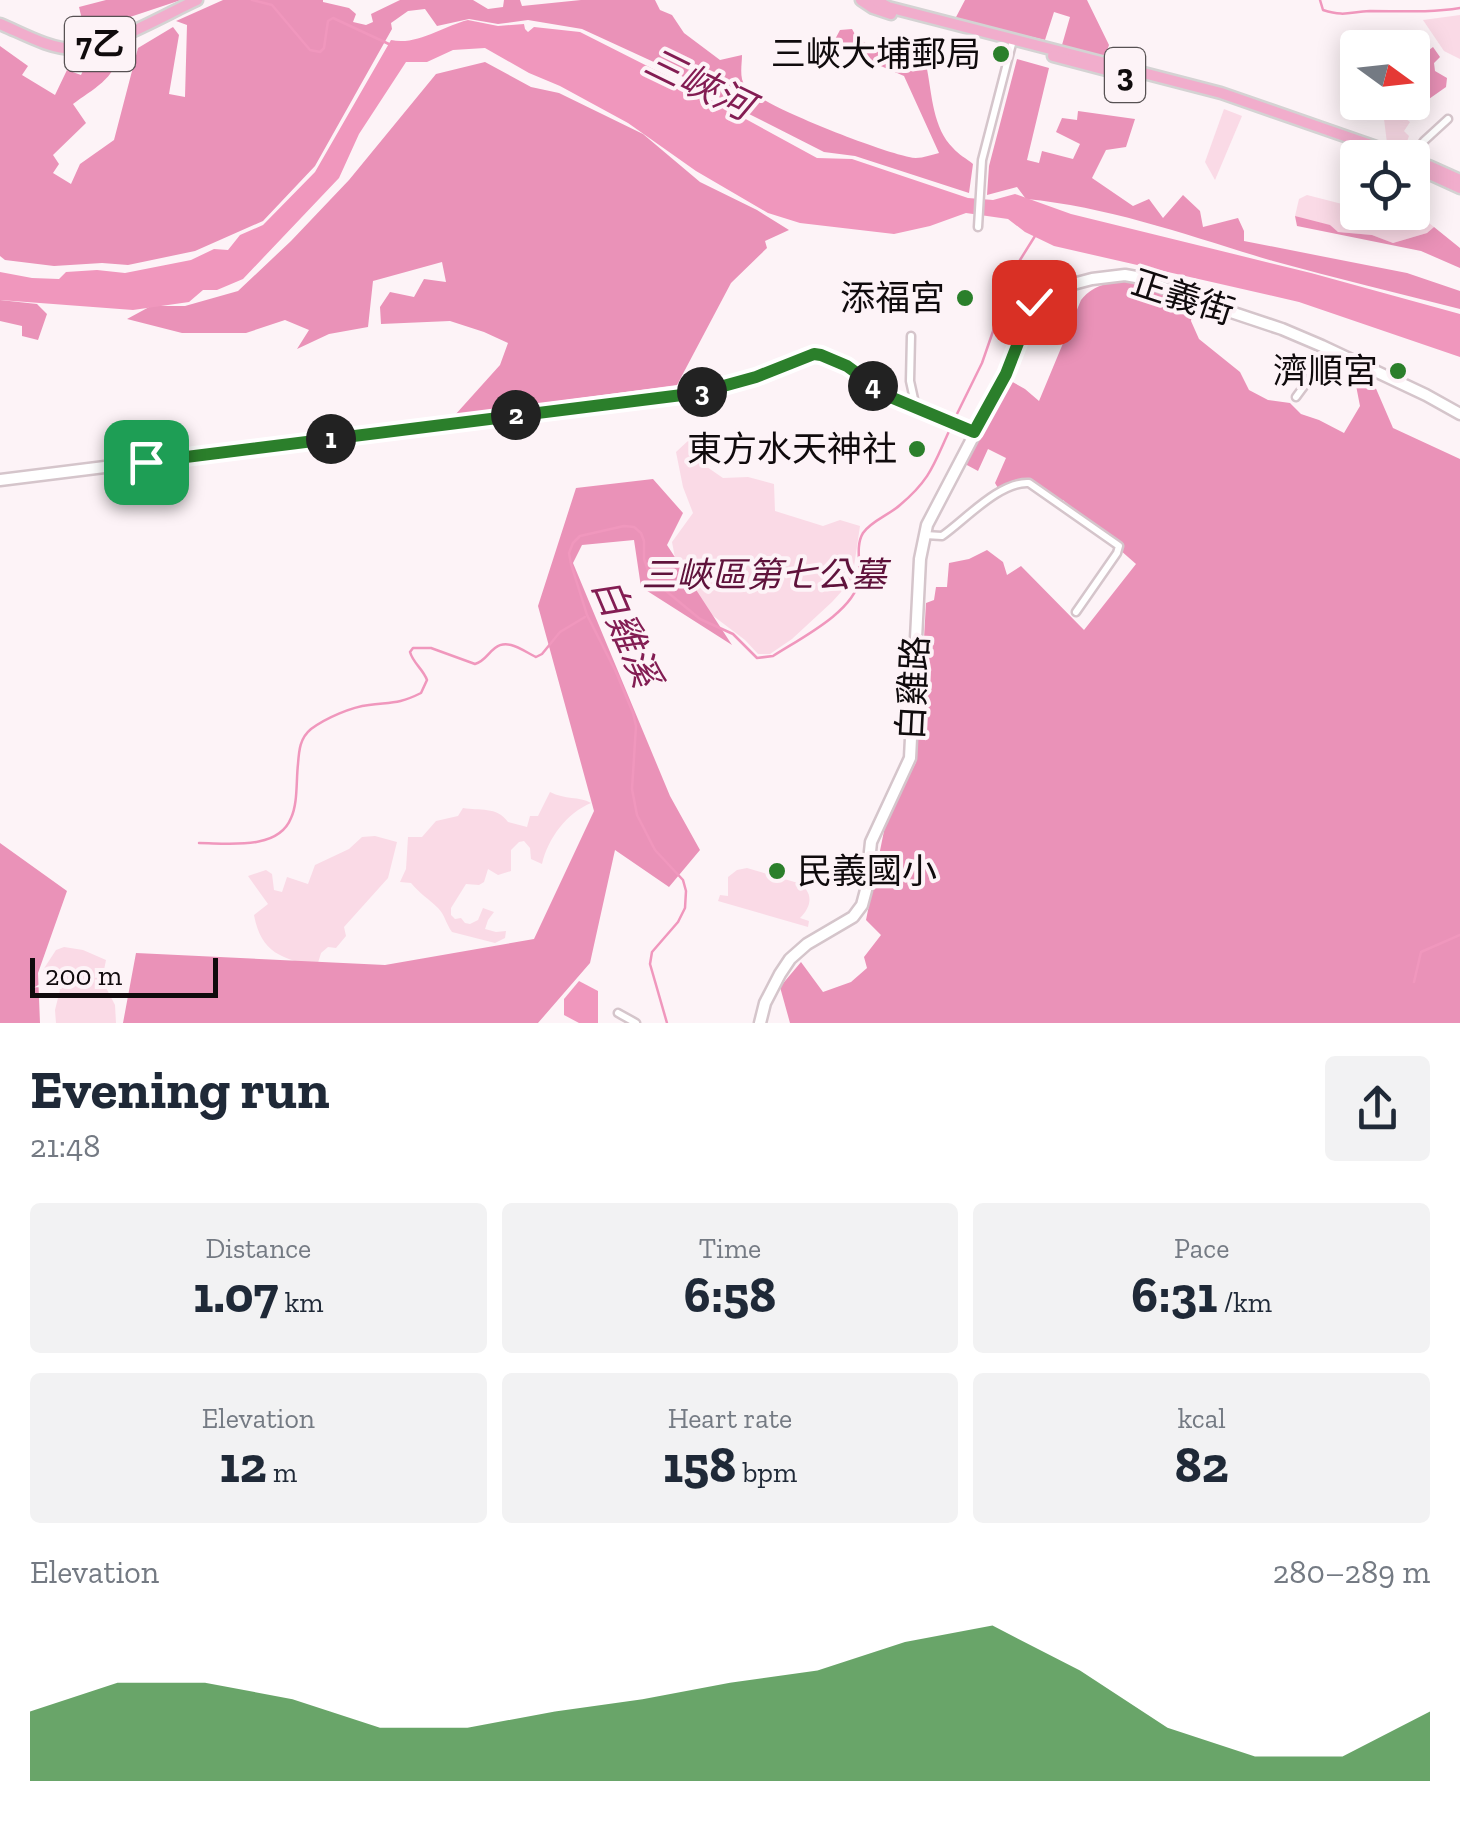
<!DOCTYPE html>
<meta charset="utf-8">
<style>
body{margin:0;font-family:"Zilla Slab","Noto Sans TC",serif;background:#f2f2f3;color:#1f2937;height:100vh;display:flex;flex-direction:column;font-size:38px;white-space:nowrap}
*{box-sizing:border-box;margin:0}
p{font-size:32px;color:#747a83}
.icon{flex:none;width:55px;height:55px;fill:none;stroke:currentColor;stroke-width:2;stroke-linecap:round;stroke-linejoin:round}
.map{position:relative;height:1023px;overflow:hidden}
.panel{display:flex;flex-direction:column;background:#fff;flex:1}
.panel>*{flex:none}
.needle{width:65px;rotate:105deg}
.controls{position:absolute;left:1340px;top:30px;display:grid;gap:20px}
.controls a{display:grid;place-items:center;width:90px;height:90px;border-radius:10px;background:#fff;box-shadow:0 5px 25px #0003;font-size:50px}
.scale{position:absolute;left:30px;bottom:25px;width:188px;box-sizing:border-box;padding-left:10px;border:5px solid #100b0d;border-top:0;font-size:28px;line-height:35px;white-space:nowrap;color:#100b0d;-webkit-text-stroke:8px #fdf3f7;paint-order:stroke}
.pin{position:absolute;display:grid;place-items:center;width:85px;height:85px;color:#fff;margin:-42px;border-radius:20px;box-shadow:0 5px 15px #0006}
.km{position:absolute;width:50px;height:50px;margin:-25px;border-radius:50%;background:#222;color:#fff;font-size:28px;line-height:50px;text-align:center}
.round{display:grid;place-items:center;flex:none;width:105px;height:105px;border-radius:10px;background:#f2f2f3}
.headline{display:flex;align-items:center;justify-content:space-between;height:170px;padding:0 30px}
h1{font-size:55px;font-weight:700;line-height:75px}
.stats{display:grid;grid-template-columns:repeat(3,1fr);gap:15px;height:170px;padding:10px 30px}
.stats div{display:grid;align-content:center;border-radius:10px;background:#f2f2f3;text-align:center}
.stats b{font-size:50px;font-weight:700}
.stats small{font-size:28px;font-weight:400}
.stats p{font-size:28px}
.chart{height:280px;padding:20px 30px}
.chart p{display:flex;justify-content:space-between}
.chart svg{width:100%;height:180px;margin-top:10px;fill:#2b7f2b;opacity:.7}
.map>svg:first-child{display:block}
</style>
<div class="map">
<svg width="1460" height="1023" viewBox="0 0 1460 1023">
<rect width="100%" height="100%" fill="#fdf3f7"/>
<g fill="#fadae6">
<path d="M1460,15V59L1444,51L1423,20Z"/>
<path d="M1382,103H1385L1410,122L1404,131L1409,136L1404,150L1387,143Z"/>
<path d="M1224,109L1242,116L1215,180L1205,162Z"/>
<path d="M1357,166L1358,212H1412L1413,210L1434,227L1427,233L1393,243L1372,235L1338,232L1295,216L1299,199L1307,195L1346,205Z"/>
<path d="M691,438L707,467L723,478L748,477L774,484L775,511L823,526L840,520L860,526L852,580L832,602L792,639L770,654H758L745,640L712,615L678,574L672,542L693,513L683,487L676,452Z"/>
<path d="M550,792C565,800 579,796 591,803C567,813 548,838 542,864L531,859L530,848L524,841L519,842L511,850V871L498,875L488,869L484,882L479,885L466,884L451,908V915L455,919L461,918L465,923L470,924L478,920L483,908L494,912L488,920L485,929L496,932L506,931L505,938L495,943L452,932C446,924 445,915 438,908C429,899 419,893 411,883L400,882L406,869L408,837H422L436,821L458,816L463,808C479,811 497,806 508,822L527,827L530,816H538Z"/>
<path d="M375,836L397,842L388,878L344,927L346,936L336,948L328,947L321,953L317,966C282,959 261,953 254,915L268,904L248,876L266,870L272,874L274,890L282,892L287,877L308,884L315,865L349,849L362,837Z"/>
<path d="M747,868L798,883C814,892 812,906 800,918L809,921L808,927L718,901L720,895L728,896V877L737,870Z"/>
<path d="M64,947L83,950L106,960L102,980L115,1005L116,1023H56L55,1010L60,990L43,970L56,950Z"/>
</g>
<g fill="#ea92b8">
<path d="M106,0H181L85,32L79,7Z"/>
<path d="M223,0H323V2L349,8L356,14L353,22L366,25L373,22L371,14L400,0H473L488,9L503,7L504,0H520L522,6L581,0H655L660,10L672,15L684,33L720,60L742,55C742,65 739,77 745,86C758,105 882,152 909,157C919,160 930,155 939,153L904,76L832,45L840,30L852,29L857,38L874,48L882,42L927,69C932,95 933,128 953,148C958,154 967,159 973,164L969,193L855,156L824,152L749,114L669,69L582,29L528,20L498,24L469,19L437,26L425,9L408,11L391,23L392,29L315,166L263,221L195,251L128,265L102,263L54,266L5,260L0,256V46L28,66L22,75L55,95L67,70L81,75L89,58L117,47C122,75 93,89 73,104L86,123L53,155L59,164L53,173L71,184L80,164L114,140L138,48L173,27L179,35L169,94L185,97L187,25L176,21Z"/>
<path d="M965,0H1087L1109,45L1105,57L1062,45L1070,17L1054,12L1045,40L955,19Z"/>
<path d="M1433,47L1440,57L1434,63L1435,71L1447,78L1446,87L1409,113L1395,103L1412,102L1413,62Z"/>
<path d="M1017,59L1049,68L1027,160L1039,163L1042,151L1073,159L1080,144L1056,132L1062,118L1077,120L1078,111L1135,119L1126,147L1106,150L1092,178L1133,206L1149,199L1163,218L1183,195L1200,211L1203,227L1238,218L1244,231V241L1407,273L1460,291V309C1398,293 1335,278 1273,261C1192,237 1111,207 1026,199L1017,187L987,195L989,166Z"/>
<path d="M485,62L531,87L559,93L643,134L700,182L757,210L789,230L765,241L767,248L731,283L677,385L455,415L500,365L508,343L484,332L450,321L381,324L380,307L390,292L414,297L424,279L446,282L442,262L373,281L368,327L329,334L297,349L309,330L285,320L246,333H182L127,319L151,306H185L238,291L291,241L349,180L436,74Z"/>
<path d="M1295,216L1330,225L1338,232L1372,235L1393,243L1427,233L1434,227L1460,248V268L1421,251L1297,226Z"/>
<path d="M1132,281L1193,309L1191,321L1199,339L1240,372L1249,390L1268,400L1290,403L1301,414L1319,420L1344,433L1360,406L1353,370L1371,377L1393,428L1460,459V1023H790L780,987L801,962L823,992L851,982L867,968L864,957L881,935L866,920L885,826L916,762L918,661L923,656L926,603L934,600L936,587H947L949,563L969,559L987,550L1003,562L1007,575L1021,566L1084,630L1136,564L1063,500L1061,502C1034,482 1031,469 998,488L995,483L1006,458L988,449L978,471L965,464L977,434L1009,380L1025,389L1039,401L1081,300C1095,283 1112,282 1132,281Z"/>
<path d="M0,300L37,304L47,314L38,340L22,336V326L0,321Z"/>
<path d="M653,479L683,513L667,545L732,645L641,587L634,540L582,545L573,563L670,796L700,850L669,887L615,850L590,963L538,1023H123L136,953L385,965L534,939L594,811L538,606L576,488Z"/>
<path d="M0,843L67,891L38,973L40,1023H0Z"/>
</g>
<g fill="#f097bd">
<path d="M468,20L498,26L524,24L525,29L528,32L534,27L580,32L667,76L817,158L852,159L968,198L993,200L1015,194L1071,214L1311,273L1460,314V357L1299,302L1054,246L1025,232L1008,219L966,213L930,226L894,234L800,223L768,213L696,171L628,123L560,86L529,73L485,48L453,50L427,62H406L359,134L339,178L243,279L217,290H203L189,302L133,310L0,300V272L32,278L59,279L66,272L97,270L125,273L191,260L214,249L228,250L240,235L263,225L315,172L391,40C417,46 443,26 468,20Z"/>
<path d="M579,981L598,991V1023H579L564,1015V999Z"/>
</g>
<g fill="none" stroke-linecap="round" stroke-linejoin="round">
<g stroke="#f097bd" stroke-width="2.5">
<path d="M252,0L272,5L310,50L320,52L324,48L328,21L333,18L391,45"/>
<path d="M1320,0L1323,10C1345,17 1349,12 1370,11C1400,11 1430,13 1460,8"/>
<path d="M954,420L982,363L1015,268L1035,236"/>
<path d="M199,843C227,843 278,851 291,818C298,803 296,781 298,764C299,750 300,738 311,729C326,718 351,707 369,705C392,702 399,704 421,693L427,680C423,669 413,663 410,652L413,648H431L475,664C485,661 487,654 495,648C508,638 523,651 536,657L542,654L560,632L585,617"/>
<path d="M1414,982L1421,952L1460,935"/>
<path d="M667,1023L650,964L652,952L678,922L685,908L686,891L683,880L655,850L637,815L632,789L636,726L633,713L616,672L587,615L571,564L569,553L573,543L580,536L624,526L634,527L641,533L644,541V559L649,573L660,586L700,619L733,634L757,658L773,656C799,639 854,612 859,580C861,565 855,546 863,533C871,521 889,515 900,505C932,478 934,463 951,427"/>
</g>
<g stroke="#d5c5cb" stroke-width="11">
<g id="street">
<path d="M1412,159L1424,141L1448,119"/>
<path d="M978,227L982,160L1013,40"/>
<path d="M911,336L910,381L916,408"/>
<path d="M1296,397L1330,351"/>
<path d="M925,535L942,536C965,520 1000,481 1029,483L1119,546L1117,553L1076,612"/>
<path d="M618,1013L636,1023"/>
</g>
</g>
<g stroke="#d5c5cb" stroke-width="15">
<g id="secondary">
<path d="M0,480L699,393L756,377L814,354L829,358L847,366L888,396L974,432"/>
<path d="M760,1023L765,1003L780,974L790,959L807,944L853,917L862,905L866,890L871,842L910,758L920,559L927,525L1006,374L1029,313L1040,296L1054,289L1092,279L1125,275L1136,277L1192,299L1282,329L1322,346L1426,395L1460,414"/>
</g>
</g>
<g stroke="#d4d3d3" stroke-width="15">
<g id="primary">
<path d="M861,0L873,8L891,14"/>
<path d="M875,0L888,7L1221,93L1408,158"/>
<path d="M0,24C22,33 49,49 74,49C105,50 166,14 197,0"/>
<path d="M1053,56L1133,77"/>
<path d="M1412,166L1460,188"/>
<path d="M1429,166L1460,180"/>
</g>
</g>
<use href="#street" stroke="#fff" stroke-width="6"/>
<use href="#secondary" stroke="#fff" stroke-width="10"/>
<use href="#primary" stroke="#f1adcc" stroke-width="10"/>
</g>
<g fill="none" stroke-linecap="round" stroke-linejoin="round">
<g stroke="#fff" stroke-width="20">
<path id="route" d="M146,462L698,393L756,377L814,354L821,355L847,366L888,396L974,432L1006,374L1034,302"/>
</g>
<use href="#route" stroke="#2b7f2b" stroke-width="12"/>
</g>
<g fill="#2b7f2b" stroke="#fdf3f7" stroke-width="4">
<circle cx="1001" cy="54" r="10"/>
<circle cx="965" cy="298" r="10"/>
<circle cx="1398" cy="371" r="10"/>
<circle cx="917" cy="449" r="10"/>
<circle cx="777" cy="871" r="10"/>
</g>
<g text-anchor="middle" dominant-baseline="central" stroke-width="8" stroke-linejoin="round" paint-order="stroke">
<g fill="#fdf3f7" stroke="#575153" stroke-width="2.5">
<rect x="65" y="17" width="70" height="54" rx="8"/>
<rect x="1105" y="48" width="40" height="54" rx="8"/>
</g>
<g font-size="32" font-weight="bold" fill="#100b0d">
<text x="100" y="44">7乙</text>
<text x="1125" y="75">3</text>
</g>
<g font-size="35" fill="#100b0d" stroke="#fdf3f7" text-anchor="end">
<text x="981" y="54">三峽大埔郵局</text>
<text x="945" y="298">添福宮</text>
<text x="1378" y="371">濟順宮</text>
<text x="897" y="449">東方水天神社</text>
<text x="797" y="871" text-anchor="start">民義國小</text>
</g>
<g font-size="35" fill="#100b0d" stroke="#fdf3f7">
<text transform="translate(1183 297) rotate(18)">正義街</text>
<text transform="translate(913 688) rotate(-87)">白雞路</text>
</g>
<g font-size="35" font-style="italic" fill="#5f123b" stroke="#fdf3f7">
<text x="764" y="575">三峽區第七公墓</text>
</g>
<g font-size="38" font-style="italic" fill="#831d53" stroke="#fdf3f7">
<text transform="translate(699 84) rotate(26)">三峽河</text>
<text transform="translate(626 632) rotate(67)">白雞溪</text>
</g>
</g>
</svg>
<div class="controls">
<a><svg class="needle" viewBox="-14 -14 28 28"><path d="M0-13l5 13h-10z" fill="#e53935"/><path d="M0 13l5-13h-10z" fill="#747a83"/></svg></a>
<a><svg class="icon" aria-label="locate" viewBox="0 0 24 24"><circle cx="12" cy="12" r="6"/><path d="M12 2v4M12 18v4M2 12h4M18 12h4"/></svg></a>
</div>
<div class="scale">200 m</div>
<div class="pin" style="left:146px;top:462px;background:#1e9e55"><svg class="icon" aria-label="arrive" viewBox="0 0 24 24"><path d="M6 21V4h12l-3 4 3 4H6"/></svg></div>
<div class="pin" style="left:1034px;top:302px;background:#d93025"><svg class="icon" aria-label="check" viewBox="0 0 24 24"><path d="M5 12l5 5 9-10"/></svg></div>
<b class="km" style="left:331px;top:439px">1</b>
<b class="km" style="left:516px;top:415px">2</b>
<b class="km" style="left:702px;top:392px">3</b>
<b class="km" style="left:873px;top:386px">4</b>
</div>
<section class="panel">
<div class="headline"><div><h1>Evening run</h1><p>21:48</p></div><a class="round"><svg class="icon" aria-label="share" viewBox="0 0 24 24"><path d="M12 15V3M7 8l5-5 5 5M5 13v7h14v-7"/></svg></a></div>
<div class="stats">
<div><p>Distance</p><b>1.07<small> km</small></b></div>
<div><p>Time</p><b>6:58</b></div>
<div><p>Pace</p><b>6:31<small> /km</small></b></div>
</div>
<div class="stats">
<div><p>Elevation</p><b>12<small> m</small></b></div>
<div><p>Heart rate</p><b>158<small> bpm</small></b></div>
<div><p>kcal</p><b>82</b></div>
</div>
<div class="chart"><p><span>Elevation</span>280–289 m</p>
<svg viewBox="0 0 160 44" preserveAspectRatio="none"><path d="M0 44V27L10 20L20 20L30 24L40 31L50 31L60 27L70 24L80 20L90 17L100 10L110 6L120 17L130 31L140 38L150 38L160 27V44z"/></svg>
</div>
</section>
